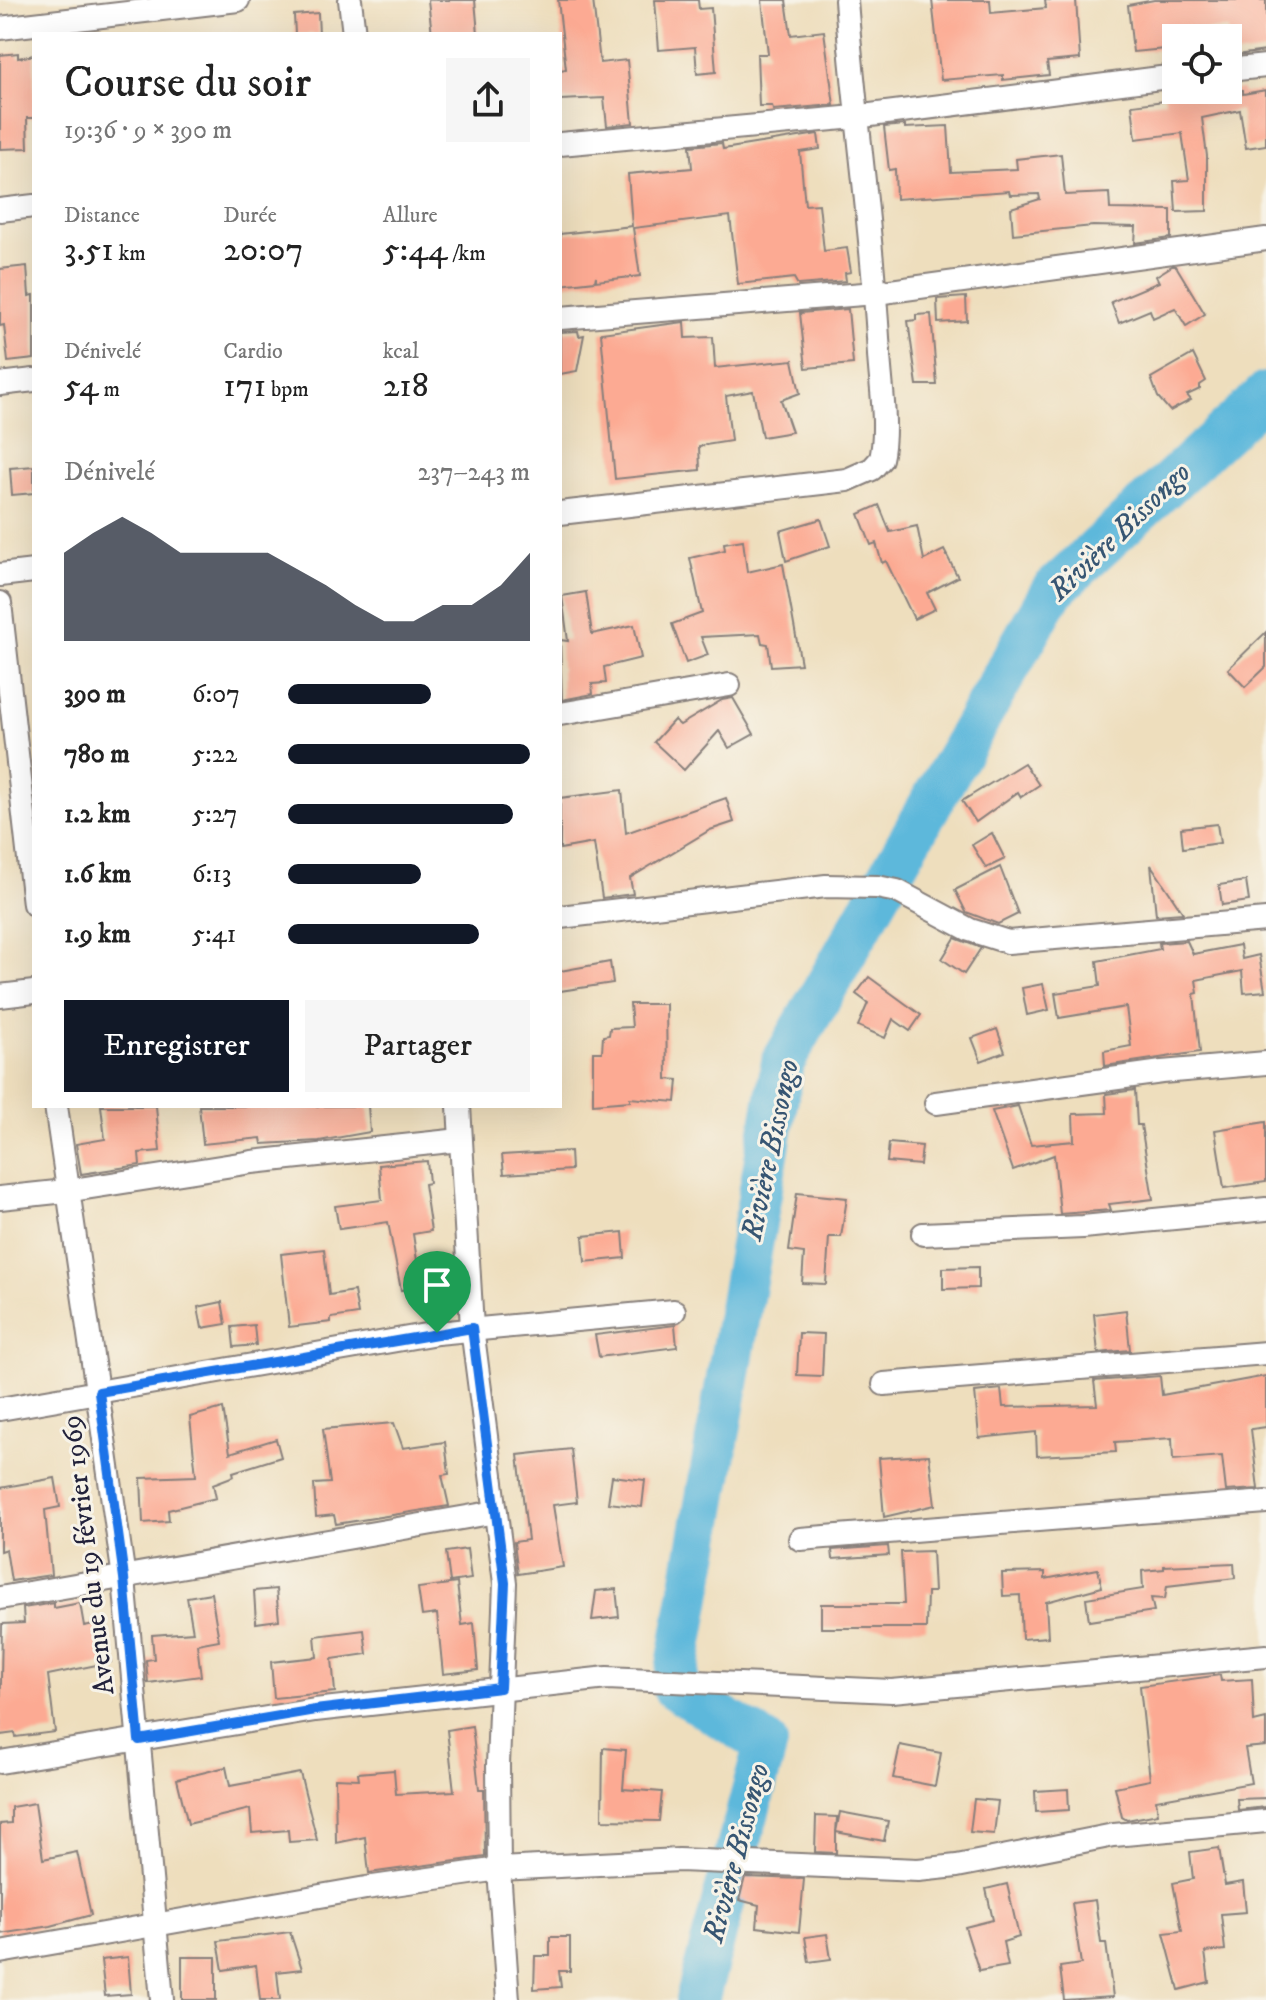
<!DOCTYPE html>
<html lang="fr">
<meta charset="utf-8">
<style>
body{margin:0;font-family:"IM FELL DW Pica",serif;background:#f6f6f6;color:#222;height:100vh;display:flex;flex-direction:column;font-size:30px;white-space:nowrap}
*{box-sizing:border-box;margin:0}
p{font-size:26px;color:#767676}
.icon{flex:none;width:44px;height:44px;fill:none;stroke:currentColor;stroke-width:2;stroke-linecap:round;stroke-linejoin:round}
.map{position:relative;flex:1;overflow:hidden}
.side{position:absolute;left:32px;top:32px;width:530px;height:1076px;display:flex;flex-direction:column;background:#fff;border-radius:0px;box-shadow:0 8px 32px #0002}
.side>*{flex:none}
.controls{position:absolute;left:1162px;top:24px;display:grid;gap:16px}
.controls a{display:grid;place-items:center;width:80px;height:80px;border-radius:0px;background:#fff;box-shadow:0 8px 32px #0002;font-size:40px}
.pin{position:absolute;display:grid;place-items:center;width:68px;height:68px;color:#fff;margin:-82px -34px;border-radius:50% 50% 50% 0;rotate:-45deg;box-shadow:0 0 8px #0007}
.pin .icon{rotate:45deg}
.round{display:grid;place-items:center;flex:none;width:84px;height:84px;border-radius:0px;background:#f6f6f6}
.headline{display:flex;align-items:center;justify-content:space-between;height:136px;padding:0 32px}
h1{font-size:44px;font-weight:600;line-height:60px}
.figures{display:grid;grid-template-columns:repeat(3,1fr);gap:12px;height:136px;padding:8px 32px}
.figures div{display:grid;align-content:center}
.figures b{font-size:34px;font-weight:600}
.figures small{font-size:22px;font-weight:400}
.figures p{font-size:22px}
.chart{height:224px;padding:16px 32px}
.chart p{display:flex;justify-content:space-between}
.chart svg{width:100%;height:144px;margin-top:8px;fill:#111827;opacity:.7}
.primary-button{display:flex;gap:16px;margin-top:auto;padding:16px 32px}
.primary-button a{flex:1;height:92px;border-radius:0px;background:#111827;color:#fff;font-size:32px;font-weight:600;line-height:92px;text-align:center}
.primary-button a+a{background:#f6f6f6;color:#222}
ul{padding:0 32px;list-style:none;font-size:26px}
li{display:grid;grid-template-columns:128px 96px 1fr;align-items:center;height:60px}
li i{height:20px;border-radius:10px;background:#111827}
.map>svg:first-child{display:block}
</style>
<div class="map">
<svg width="1266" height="2000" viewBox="0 0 1266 2000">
<rect width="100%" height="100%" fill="#f7f3e8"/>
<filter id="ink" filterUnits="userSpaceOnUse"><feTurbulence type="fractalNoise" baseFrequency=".0125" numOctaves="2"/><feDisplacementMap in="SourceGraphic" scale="16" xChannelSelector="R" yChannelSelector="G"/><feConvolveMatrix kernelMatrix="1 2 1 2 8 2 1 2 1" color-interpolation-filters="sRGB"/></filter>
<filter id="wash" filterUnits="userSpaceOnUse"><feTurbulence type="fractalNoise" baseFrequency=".006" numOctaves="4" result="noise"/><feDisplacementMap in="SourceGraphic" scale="32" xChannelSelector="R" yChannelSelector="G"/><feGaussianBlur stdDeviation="1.8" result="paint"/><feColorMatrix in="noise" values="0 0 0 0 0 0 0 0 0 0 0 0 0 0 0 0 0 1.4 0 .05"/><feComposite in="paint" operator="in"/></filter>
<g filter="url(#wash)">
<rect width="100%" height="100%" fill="#eedebd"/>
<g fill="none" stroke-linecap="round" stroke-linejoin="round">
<path stroke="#5db8db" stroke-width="44" d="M697,2000L766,1744L674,1688L783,1062L1052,591L1266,394"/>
</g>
<g id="blocks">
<g fill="#fcaa93">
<path d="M428,0H475L478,34H432Z"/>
<path d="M558,0H593L600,63L627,60L633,123L607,126L604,98L560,100V70L566,69Z"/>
<path d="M655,0H698L699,9L711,8L716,72L697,74L695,47L659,50Z"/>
<path d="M762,0H786L791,35L824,31L834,105L773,110L772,106H759L757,54H768Z"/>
<path d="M932,0H990L991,13L1046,8L1045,0H1076L1080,59L1047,62L1049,75L1003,80V75L941,80Z"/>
<path d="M1154,0H1266V51L1228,56V29L1182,31L1183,38H1176V48L1133,52L1128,5Z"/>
<path d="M318,13L319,34H295L294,15Z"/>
<path d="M18,53V58L34,55V118H27L28,148L0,149V55Z"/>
<path d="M1177,90H1243V94L1266,90V145L1246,148L1240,110L1202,118L1207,156V211L1176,212L1174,181L1189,180L1182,133L1136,139L1132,105L1165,101L1164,92Z"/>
<path d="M905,125V128L948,126L951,172L1017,169L1016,159L1061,154L1065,195L1109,193L1110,209L1171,210V238L1135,243L1136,227L1093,226L1013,234L1011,208L1040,199L1039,194L1010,195L1009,191L896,199L895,169L889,170L884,127Z"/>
<path d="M818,134L820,149L800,152L805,205L819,204L824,251L847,248L851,272L845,273L846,281L798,285L794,278L738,284L730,216L633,228L640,276L596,281V276L595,281L560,285V234L632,226L628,174L692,168L690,146L722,143L723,149Z"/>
<path d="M27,266L29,296L34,295V359L8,362L4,325L0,326V269Z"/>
<path d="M1172,266H1176L1205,314L1186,326L1175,308L1153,318L1150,310L1119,323L1111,302L1159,282L1156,276Z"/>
<path d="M966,297L967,321L938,323L937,299Z"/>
<path d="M848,309L853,364L806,368L800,313Z"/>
<path d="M931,314L937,385H917L908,321L916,320V315Z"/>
<path d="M684,322L685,338L713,337L715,368L793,360L800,393L781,400L792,432L762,437L753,391L726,396L731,441L699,446L700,470L615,479L601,333Z"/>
<path d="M578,331L579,336L584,335L577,371L560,374V332Z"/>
<path d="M1193,354L1206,381L1200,385V389L1187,395L1191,400L1170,411L1158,397L1151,378Z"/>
<path d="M34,466V493L12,495L10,468Z"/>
<path d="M879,505L890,532L917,526L924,560L944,550L958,577L927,593L935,609L914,619L886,561L882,563L876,543L871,545L859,514Z"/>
<path d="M821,519L830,546L786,561L780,531Z"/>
<path d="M743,540L747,572L783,564L801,664L771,666L768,644L762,643L760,634L701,637L708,655L686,663L672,624L702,613L690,558L725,550L724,543Z"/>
<path d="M586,592L592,634L634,625L641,658L604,667L606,683L592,684L593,694L562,700L560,640L568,641L562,596Z"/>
<path d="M1266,632V667L1245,687L1228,669Z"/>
<path d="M733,698L754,734L729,748L719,731L684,770L654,742L674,720L680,725L722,700Z"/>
<path d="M1024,763L1039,785L1021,797L1018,792L976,822L962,801Z"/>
<path d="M622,790L626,833L726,798L734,822L710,830L630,878L633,894L602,898L594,843L560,849V798Z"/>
<path d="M1217,824L1220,843L1183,848L1181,828Z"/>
<path d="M992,833L1005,859L986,868L972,845Z"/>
<path d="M1151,865L1183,913L1156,915Z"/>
<path d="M1000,867L1018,914L998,924L966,912L955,890Z"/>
<path d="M1246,881L1249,901L1222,905L1219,885Z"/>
<path d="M955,938L981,948L964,974L942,959Z"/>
<path d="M1187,941L1193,954L1240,945L1242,959L1259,955L1265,991L1244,993L1242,971L1196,980L1198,993L1194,994L1200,1052L1105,1066L1104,1051L1131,1046L1126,1007L1059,1018L1055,993L1100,986L1097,961L1160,949L1159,943Z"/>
<path d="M610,962L613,983L560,991V971Z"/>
<path d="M869,977L921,1015L910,1031L893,1019L885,1038L858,1026L868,1003L856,994Z"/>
<path d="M1043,984L1049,1010L1027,1015L1022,988Z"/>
<path d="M630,1004H666L667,1079L678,1080L676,1102L630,1098V1101L593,1104V1052H602L603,1036L609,1035L610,1028L632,1027Z"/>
<path d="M997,1029L1005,1052L981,1061L972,1038Z"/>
<path d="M1135,1090L1137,1125H1141L1153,1199L1109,1204L1111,1210L1060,1214L1054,1155L1013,1170L992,1111L1018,1106L1031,1145L1074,1141L1073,1114L1107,1113L1106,1094Z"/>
<path d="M101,1106H156L160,1151L139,1153L140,1165L81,1174L76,1144L105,1139Z"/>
<path d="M199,1106H368L370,1132L319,1141L262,1144L261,1138L203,1144Z"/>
<path d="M1266,1122V1182L1224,1188L1215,1130Z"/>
<path d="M889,1143L922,1146L920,1165L887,1162Z"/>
<path d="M570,1151L571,1170L504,1174L502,1155Z"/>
<path d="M427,1161L429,1183L424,1184L431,1231L413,1234L421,1287L401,1290L388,1222L339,1229L335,1206L382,1200L379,1165Z"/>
<path d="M797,1193L847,1198L841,1237H829L826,1284L802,1283L804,1253L789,1251Z"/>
<path d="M623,1232L625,1258L585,1262L583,1236Z"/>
<path d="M324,1249L329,1295L354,1291L358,1314L331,1318V1322L289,1327L281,1254Z"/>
<path d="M978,1267V1288L943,1289V1268Z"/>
<path d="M222,1302L226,1324L202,1328L198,1307Z"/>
<path d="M1126,1310L1130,1350L1098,1353L1094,1314Z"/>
<path d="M254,1325L256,1345L234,1347L232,1327Z"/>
<path d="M675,1325L677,1347L599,1357L595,1335Z"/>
<path d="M799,1333L824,1334L822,1376L797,1375Z"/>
<path d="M1160,1376L1162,1395L1266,1376V1427L1251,1429L1258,1489L1226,1491L1222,1456L1173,1460L1172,1438L1115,1442L1116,1452L1037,1456L1036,1432L979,1438L975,1392L1001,1389L1003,1407L1097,1405L1094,1381Z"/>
<path d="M223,1408L230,1453L276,1439L281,1457L233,1472L234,1476L213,1484L216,1498L168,1510L169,1521L143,1523L141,1478L196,1476L190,1417Z"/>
<path d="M394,1423L403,1448L445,1442L449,1474L442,1475L449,1506L336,1524L334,1515L316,1517L314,1484L330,1483L323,1429Z"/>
<path d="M571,1449L577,1502L553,1505L563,1567L518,1574L514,1542L528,1540L518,1455Z"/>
<path d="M929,1455L935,1505L884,1517L879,1458Z"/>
<path d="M612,1476L645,1480L642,1507L608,1503Z"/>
<path d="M55,1478L60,1507L45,1510L51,1575L11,1581L6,1549L0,1551V1488Z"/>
<path d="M888,1546L889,1555L833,1559L832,1550Z"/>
<path d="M467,1549L471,1579L450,1582L446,1552Z"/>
<path d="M932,1551L934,1592H927L926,1628H821V1604H904L901,1552Z"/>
<path d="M1234,1563L1235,1578L1167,1586L1165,1599L1151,1598L1154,1611L1089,1621L1086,1598L1143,1589L1142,1571L1164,1569V1566Z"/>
<path d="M1098,1569L1102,1587L1046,1602L1048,1637L1022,1639L1020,1595L1003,1596L1002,1573L1045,1572V1579Z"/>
<path d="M457,1583L462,1625L474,1623L478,1670L443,1674L437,1614L422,1616L418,1588Z"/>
<path d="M276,1589L279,1620L256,1623L254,1591Z"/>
<path d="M616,1589L619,1617L592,1620L596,1591Z"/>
<path d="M211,1593L219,1640L197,1644L201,1676L148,1683L146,1660L154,1659L152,1635L193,1632L187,1597Z"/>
<path d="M54,1603V1608L80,1603L84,1626L104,1622L111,1662L48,1675L55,1732L16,1737L15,1733L0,1735L2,1624L24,1623L23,1608Z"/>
<path d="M364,1630L367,1654L332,1659L335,1692L274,1698L271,1662L317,1657L315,1636Z"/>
<path d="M1220,1675L1221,1681L1252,1679L1254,1722L1266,1719V1746L1245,1748L1251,1783L1156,1800L1158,1814L1127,1820L1122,1817L1115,1787L1150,1780L1140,1686Z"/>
<path d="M472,1726L479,1789H484L485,1857L369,1873L365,1837L336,1843L335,1778L359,1779L358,1773L394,1770L396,1794L454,1791L447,1730Z"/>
<path d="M900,1745L941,1753L935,1786L893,1778Z"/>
<path d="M603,1748L626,1750L623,1789L662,1792L659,1821L602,1820Z"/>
<path d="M226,1767L230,1786L300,1773L317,1840L289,1842L288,1830L252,1833L250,1809L188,1824L177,1779Z"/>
<path d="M1068,1789L1069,1810L1036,1812L1035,1791Z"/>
<path d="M1266,1798V1807L1238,1810L1237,1799Z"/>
<path d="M974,1799L998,1801L994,1834L970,1832Z"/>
<path d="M35,1803L43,1859L77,1852L91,1915L51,1926L0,1934V1824L11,1823V1807Z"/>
<path d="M840,1812L888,1821L884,1841L836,1832V1853L815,1852L816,1816L837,1817L836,1832Z"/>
<path d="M1219,1848L1225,1885L1243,1882L1246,1912L1221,1914L1225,1950L1205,1952L1209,1982L1179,1990L1164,1933L1182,1931L1173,1883L1193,1879L1190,1852Z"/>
<path d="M745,1877L804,1879L799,1932L757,1927L759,1905L739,1900Z"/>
<path d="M1007,1884L1019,1937L1003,1942L1008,1966L979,1971L965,1927L993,1920L986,1889Z"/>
<path d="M1095,1900L1101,1943H1106L1113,1997L1064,2000L1060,1967L1081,1964L1072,1903Z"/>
<path d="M290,1932L302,1969L277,1972L280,2000H260L256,1965L223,1970L218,1941Z"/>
<path d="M827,1934L831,1959L809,1962L805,1937Z"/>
<path d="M550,1937H570V1971H559L561,1987L534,1989L535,1956H550Z"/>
<path d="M128,1957L131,1994L105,1996L101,1960Z"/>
<rect x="182" y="1957" width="34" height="43"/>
</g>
</g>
</g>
<g filter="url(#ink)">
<use href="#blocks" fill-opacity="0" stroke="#88807c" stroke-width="2"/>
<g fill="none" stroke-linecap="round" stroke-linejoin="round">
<g stroke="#88807c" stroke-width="26">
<g id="street">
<path d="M350,0L354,34"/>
<path d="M0,28L238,0"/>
<path d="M1228,70L1266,66"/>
<path d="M560,144L855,117L1176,76"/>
<path d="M0,210L34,206"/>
<path d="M560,318L876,293L1266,239"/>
<path d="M0,384L34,380"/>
<path d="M560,513L847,480L872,469L881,459C888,427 881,388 879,355C873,236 855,119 846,0"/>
<path d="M0,575L34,571"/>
<path d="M0,603L34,904"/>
<path d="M560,714L729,685"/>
<path d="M560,917L826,886L877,887L897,891L970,930L1008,942L1266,920"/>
<path d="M0,996L34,992"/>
<path d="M936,1103L1162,1072L1266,1063"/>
<path d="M56,1106L124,1578L162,2000"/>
<path d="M459,1106L472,1328L505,1583L498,1765L499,1869L508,2000"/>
<path d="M0,1198L66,1191L252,1162L460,1140"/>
<path d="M923,1234L1083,1227L1266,1209"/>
<path d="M884,1384L1266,1353"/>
<path d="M0,1409L437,1333L674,1311"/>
<path d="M800,1539L1266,1502"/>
<path d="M0,1598L496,1512"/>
<path d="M0,1762L315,1710L607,1678L892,1691L1266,1656"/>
<path d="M0,1952L366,1888L499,1869L679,1860L918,1870L957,1866L1114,1835L1266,1821"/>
</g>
</g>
<use href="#street" stroke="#fff" stroke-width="22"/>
</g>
</g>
<g fill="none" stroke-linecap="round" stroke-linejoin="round" filter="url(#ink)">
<g stroke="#fff" stroke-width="16">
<path id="route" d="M472,1328L505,1583L500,1688L315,1710L139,1740L124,1578L99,1392Z"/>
</g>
<use href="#route" stroke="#1a73e8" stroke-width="10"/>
</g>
<g text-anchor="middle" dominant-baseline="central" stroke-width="6" stroke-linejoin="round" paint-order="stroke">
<g font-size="28" fill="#22223b" stroke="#f7f3e8">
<text transform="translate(88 1555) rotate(-97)">Avenue du 19 février 1969</text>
</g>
<g font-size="30" font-style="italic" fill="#375673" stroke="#f7f3e8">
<text transform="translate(1120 532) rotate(-44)">Rivière Bissongo</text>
<text transform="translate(771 1150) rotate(-78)">Rivière Bissongo</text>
<text transform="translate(737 1853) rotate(-75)">Rivière Bissongo</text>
</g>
</g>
</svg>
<div class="controls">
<a><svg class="icon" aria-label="locate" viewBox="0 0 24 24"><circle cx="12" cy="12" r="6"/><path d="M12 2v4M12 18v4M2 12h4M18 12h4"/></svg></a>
</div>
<div class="pin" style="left:437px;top:1333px;background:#1e9e55"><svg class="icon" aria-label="arrive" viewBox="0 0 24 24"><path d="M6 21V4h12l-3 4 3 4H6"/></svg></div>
<section class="side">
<div class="headline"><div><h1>Course du soir</h1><p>19:36 · 9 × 390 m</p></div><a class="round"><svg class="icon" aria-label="share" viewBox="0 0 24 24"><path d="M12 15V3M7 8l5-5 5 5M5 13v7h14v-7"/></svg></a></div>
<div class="figures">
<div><p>Distance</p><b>3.51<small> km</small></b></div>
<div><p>Durée</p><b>20:07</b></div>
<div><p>Allure</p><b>5:44<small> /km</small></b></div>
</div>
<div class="figures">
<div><p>Dénivelé</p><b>54<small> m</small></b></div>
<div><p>Cardio</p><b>171<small> bpm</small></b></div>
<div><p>kcal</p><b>218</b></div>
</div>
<div class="chart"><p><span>Dénivelé</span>237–243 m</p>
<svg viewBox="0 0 160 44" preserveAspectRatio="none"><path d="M0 44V17L10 11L20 6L30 11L40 17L50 17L60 17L70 17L80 22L90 27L100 33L110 38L120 38L130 33L140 33L150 27L160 17V44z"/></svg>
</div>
<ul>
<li><b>390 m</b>6:07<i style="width:59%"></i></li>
<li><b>780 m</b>5:22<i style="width:100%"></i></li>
<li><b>1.2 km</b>5:27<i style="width:93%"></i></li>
<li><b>1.6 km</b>6:13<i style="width:55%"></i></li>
<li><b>1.9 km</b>5:41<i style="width:79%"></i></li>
</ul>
<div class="primary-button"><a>Enregistrer</a><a>Partager</a></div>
</section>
</div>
